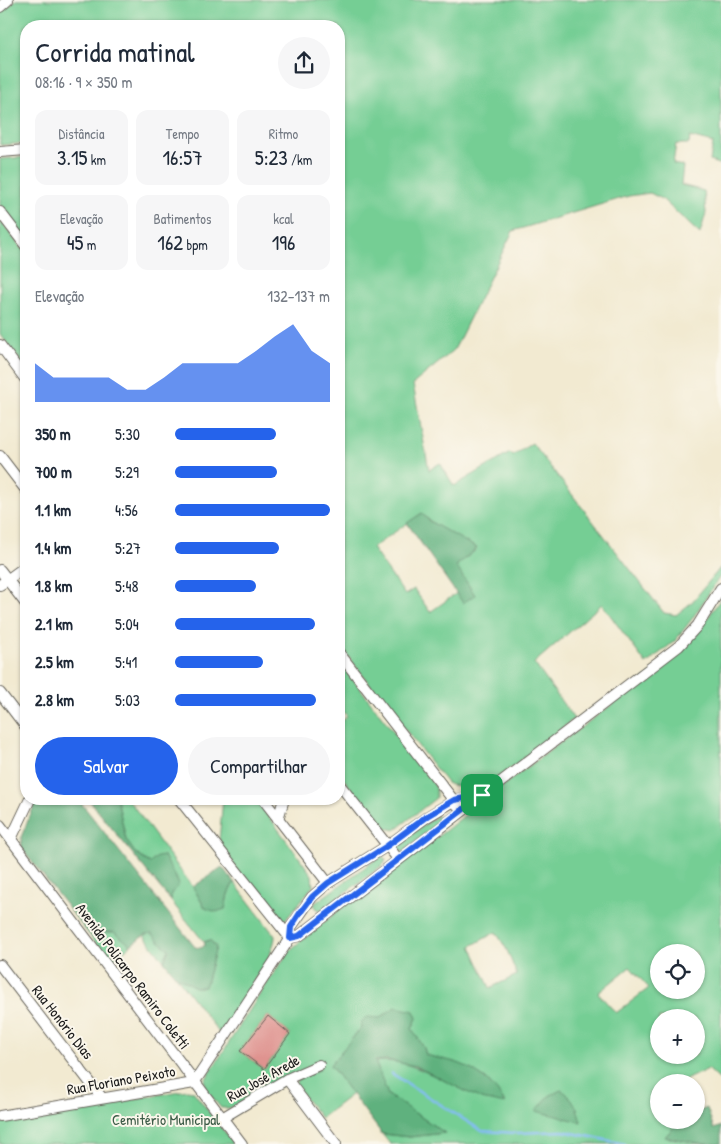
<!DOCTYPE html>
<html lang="pt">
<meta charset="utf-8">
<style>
body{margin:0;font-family:"Patrick Hand",sans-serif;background:#f6f6f7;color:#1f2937;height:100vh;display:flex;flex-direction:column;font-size:19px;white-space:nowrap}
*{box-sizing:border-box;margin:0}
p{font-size:16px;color:#747a83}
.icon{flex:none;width:28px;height:28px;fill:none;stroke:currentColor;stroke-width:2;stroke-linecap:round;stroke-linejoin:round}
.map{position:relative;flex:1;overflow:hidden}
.side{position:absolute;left:20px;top:20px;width:325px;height:785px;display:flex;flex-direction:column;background:#fff;border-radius:20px;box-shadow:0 1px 4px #0004}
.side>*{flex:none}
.controls{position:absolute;left:650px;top:944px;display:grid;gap:10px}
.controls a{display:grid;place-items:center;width:55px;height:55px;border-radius:50%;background:#fff;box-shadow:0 1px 4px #0004;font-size:25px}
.pin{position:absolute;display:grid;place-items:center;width:42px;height:42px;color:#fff;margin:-21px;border-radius:10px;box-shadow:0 2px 8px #0006}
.round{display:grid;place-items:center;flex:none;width:52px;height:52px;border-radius:26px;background:#f6f6f7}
.headline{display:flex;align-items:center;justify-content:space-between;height:85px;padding:0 15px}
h1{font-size:28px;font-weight:600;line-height:38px}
.figures{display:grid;grid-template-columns:repeat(3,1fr);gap:8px;height:85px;padding:5px 15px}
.figures div{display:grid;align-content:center;border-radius:12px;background:#f6f6f7;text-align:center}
.figures b{font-size:21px;font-weight:600}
.figures small{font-size:14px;font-weight:400}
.figures p{font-size:14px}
.chart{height:140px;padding:10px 15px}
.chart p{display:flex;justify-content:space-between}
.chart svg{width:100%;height:90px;margin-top:5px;fill:#2563eb;opacity:.7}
.cta{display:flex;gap:10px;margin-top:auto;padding:10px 15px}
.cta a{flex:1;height:58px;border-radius:30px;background:#2563eb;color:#fff;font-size:20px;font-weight:600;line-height:58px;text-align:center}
.cta a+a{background:#f6f6f7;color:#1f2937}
ul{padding:0 15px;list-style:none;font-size:16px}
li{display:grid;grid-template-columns:80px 60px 1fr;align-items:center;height:38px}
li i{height:12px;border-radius:6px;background:#2563eb}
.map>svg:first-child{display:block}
</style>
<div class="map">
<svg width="721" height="1144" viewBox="0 0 721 1144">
<rect width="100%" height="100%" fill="#fbf7ec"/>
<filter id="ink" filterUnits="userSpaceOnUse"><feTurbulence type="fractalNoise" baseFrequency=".02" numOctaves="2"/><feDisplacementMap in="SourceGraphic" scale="10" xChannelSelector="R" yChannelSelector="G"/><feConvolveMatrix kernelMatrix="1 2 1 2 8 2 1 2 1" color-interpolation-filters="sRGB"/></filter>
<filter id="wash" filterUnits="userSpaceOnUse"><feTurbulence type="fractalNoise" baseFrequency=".0096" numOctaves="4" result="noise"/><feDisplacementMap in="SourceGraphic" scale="20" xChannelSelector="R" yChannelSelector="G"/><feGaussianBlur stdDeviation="1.12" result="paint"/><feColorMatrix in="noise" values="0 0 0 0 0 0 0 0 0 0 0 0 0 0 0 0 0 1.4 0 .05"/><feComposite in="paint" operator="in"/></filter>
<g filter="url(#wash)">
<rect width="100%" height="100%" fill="#f2ead1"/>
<g fill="#74ce94" stroke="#487558" fill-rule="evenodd">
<path d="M16,0H721V165L710,161L713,143L690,137L689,144H676L673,164L683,166L681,185L704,191L706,213L700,234L662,199L650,193L629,196L513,231L454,350L413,384L429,470L440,463L454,486L510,453L513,456L532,443L664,613L676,615L692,602L721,567V575L692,619L675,641L646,664L602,604L534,663L574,719L494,781L484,786C471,778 460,791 447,783L339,645V26H26V143L0,145V13ZM422,513C432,526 461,539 477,549L456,566L463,603L457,593L430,612L414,589L405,595L372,548Z"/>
<path d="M26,157V239L0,205V159Z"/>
<path d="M0,220L26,254V368L0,334Z"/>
<path d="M721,598V1081L708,1069L681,1082H659V1089L650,1092L654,1106L659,1104V1120H680L665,1137L707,1144H390L382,1134L410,1137L444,1133L388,1095L375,1062C401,1058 423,1071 446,1081C465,1089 485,1096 505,1104L502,1098L486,1079L465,1066L426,1055L424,1048L412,1029L417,1018H380L361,1023V1028L330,1065L352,1094L321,1118L295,1086L297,1080L321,1069L229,1108H221L205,1089V1080L267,983L290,950L344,906L445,831L485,799L618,700L681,650L701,628ZM496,932L507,950L517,975L490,988L471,946ZM659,952H696V990H659ZM630,967L649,988L616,1013L598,993ZM268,1016L290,1034L264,1069L240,1051ZM659,1018H696V1055H659Z"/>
<path d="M339,661L436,787V798L395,830L381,827L339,773V724L347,716L339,707Z"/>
<path d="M117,799H128L193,887L205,908L225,909L228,894L234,882L275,936C275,944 270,951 269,959L220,1034L175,975L195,987H205L216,947L210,940L204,942L171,901V893L177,879L169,867L164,856L150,863L136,854L126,840Z"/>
<path d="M223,799H256L312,875L313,886L283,923L218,851Z"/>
<path d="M437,816L441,819L439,823L403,852L400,851L397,848L398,843Z"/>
<path d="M382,856L386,860L384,864L322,910H319L314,906L315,903L379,857Z"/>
<path d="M100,932H115L131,945L110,962L91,937Z"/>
<path d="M151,933C159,936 162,944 169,949L164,961L144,935Z"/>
<path d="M187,1090L193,1091L234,1144H0V1123L108,1103Z"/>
</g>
<g fill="#5fb17e" stroke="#3e664d">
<path d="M422,513L429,521L477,548L456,566L475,595L463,603L407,523Z"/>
<path d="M37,799H78L195,947L201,948L205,945L204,942L210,940L216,947L205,987H195L175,975L164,961L169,949C149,937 158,923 131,945L114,932H100L91,937L22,849L21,837Z"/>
<path d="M88,799H117L126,840L136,854L150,863L157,857L164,856L179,884L176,889L171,893V901Z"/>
<path d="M222,867L234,882L228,894L225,909L216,912L205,908L193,887Z"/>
<path d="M395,1007L414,1011L417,1018L412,1029L424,1048L426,1055C439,1059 453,1060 465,1066C482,1075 497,1087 505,1104L481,1099L415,1066L387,1060L375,1061L388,1095L445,1133L410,1137L382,1134L330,1065L361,1028V1023L366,1017L380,1018Z"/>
<path d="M561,1090C573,1096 578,1109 581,1122L536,1111L549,1096Z"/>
<path d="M707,1108L714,1129L721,1126V1144H705L665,1137L680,1120H696V1112Z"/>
</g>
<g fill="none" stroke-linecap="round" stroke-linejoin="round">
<path stroke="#85bcf5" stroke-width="2.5" d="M391,1073L482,1131L517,1133L563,1131L625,1144"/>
</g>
<g id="blocks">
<path fill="#df938f" d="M268,1016L290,1034L264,1069L240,1051Z"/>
</g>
</g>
<g filter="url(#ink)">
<use href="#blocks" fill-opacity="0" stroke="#67645b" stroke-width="1"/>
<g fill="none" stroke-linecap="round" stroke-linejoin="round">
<g stroke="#67645b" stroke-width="12">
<g id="minor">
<path d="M0,7L8,0"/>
<path d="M0,152L26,150"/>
<path d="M0,212L26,246"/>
<path d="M0,345L26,380"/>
<path d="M0,456L26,490"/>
<path d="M0,570L26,604"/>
<path d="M0,585L26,566"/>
<path d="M339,653L458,806"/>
<path d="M0,693L26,727"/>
<path d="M339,784L398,859"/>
<path d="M179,799L290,938"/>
<path d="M263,799L328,883"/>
<path d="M278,819L284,799"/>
<path d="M0,825L242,1144"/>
<path d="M11,839L30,799"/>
<path d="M290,938L299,936L679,646L698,625L721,588"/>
<path d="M0,965L102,1098"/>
<path d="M287,1079L336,1144"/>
<path d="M0,1116L194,1083L290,938L291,927L301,913L312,897L328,883L387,846L427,817L454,801L482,795"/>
<path d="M222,1118L287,1079L319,1065"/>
</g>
</g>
<use href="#minor" stroke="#fff" stroke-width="10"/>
</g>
</g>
<g fill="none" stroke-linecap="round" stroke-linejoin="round" filter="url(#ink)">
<g stroke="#fff" stroke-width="10">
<path id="route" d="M482,795L299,936L290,938L291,927L300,913L312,897L328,883L387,846L427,816L454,800Z"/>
</g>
<use href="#route" stroke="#2563eb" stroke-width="6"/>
</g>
<g text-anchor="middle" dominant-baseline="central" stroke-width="4" stroke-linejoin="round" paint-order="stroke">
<g font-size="15" fill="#1c1c1c" stroke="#fbf7ec">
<text transform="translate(133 976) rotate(53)">Avenida Policarpo Ramiro Coletti</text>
<text transform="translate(63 1022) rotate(52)">Rua Honório Dias</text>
<text transform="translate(263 1078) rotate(-29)">Rua José Arede</text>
<text transform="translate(121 1080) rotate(-10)">Rua Floriano Peixoto</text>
</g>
<g font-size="15" fill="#3b5a46" stroke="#fbf7ec">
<text x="166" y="1119">Cemitério Municipal</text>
</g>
</g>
</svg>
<div class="controls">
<a><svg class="icon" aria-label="locate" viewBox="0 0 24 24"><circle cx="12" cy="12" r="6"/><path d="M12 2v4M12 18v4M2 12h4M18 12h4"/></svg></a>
<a>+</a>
<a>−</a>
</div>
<div class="pin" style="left:482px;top:795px;background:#1e9e55"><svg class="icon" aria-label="arrive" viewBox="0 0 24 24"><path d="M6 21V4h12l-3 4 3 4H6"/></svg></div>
<section class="side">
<div class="headline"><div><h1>Corrida matinal</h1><p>08:16 · 9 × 350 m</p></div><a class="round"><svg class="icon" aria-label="share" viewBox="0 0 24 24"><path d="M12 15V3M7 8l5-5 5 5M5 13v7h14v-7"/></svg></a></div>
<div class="figures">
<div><p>Distância</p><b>3.15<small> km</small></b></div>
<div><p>Tempo</p><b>16:57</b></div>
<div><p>Ritmo</p><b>5:23<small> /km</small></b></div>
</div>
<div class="figures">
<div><p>Elevação</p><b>45<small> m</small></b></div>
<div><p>Batimentos</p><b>162<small> bpm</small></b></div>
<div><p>kcal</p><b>196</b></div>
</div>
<div class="chart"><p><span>Elevação</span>132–137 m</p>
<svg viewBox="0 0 160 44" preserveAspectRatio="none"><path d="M0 44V25L10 32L20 32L30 32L40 32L50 38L60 38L70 32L80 25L90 25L100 25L110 25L120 19L130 12L140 6L150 19L160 25V44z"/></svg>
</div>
<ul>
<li><b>350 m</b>5:30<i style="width:65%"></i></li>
<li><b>700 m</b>5:29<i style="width:66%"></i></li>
<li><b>1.1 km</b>4:56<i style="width:100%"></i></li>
<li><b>1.4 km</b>5:27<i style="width:67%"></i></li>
<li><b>1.8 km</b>5:48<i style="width:52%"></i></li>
<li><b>2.1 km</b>5:04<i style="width:90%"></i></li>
<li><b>2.5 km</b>5:41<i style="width:57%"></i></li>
<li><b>2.8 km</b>5:03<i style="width:91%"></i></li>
</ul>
<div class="cta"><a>Salvar</a><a>Compartilhar</a></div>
</section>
</div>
